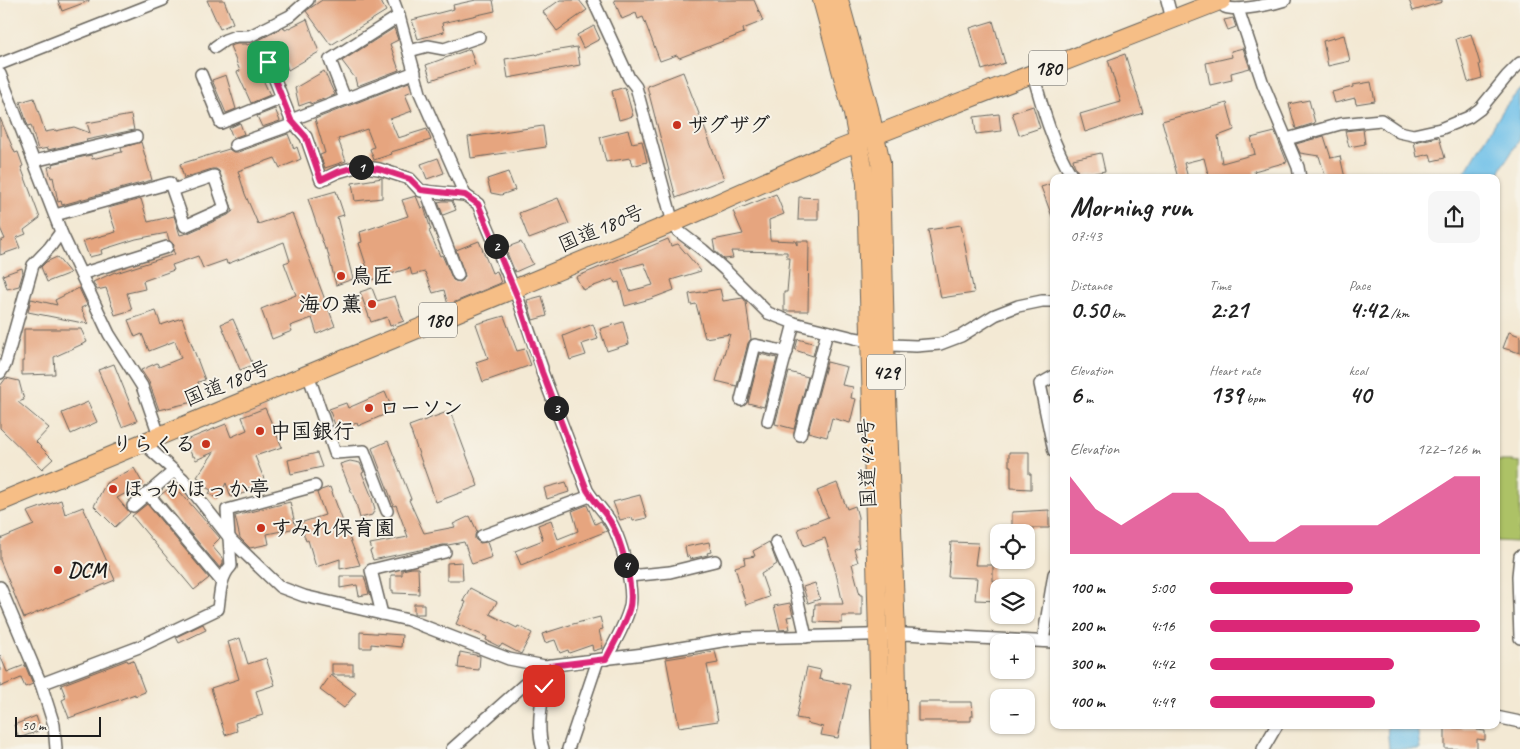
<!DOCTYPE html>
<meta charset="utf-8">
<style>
body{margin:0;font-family:Caveat,"Klee One",sans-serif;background:#f6f6f6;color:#222;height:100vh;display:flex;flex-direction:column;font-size:19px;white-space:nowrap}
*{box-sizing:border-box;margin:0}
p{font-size:16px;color:#767676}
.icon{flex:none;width:28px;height:28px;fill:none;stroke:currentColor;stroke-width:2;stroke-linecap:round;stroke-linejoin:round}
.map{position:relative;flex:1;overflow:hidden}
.panel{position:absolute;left:1050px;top:174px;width:450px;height:555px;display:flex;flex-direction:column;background:#fff;border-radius:10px;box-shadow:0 1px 4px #0004}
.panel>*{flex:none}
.fabs{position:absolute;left:990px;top:524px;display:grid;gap:10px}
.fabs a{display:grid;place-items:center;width:45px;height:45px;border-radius:10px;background:#fff;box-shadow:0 1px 4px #0004;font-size:25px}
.scale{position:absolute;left:15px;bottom:12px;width:86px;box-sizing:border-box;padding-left:5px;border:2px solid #1c1c1c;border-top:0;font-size:14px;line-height:18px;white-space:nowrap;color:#1c1c1c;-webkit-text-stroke:4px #f7f3e8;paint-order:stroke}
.pin{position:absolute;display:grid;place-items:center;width:42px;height:42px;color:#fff;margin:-21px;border-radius:10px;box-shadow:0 2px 8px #0006}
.km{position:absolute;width:25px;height:25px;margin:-12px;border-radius:50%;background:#222;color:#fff;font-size:14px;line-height:25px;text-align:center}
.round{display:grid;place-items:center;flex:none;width:52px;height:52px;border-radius:10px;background:#f6f6f6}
.headline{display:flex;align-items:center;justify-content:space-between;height:85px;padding:0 20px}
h1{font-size:28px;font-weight:800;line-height:38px}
.figures{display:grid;grid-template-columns:repeat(3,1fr);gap:8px;height:85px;padding:5px 20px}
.figures div{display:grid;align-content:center}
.figures b{font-size:25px;font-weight:800}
.figures small{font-size:14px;font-weight:400}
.figures p{font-size:14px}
.chart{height:140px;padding:10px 20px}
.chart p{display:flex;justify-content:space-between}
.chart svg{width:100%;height:90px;margin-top:5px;fill:#db2777;opacity:.7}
ul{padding:0 20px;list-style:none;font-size:16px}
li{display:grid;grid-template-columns:80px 60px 1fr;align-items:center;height:38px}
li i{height:12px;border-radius:6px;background:#db2777}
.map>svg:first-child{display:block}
</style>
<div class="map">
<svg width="1520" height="749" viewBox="0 0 1520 749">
<rect width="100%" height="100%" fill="#f7f3e8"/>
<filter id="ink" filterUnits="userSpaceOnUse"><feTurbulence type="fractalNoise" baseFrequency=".02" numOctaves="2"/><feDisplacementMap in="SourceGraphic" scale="10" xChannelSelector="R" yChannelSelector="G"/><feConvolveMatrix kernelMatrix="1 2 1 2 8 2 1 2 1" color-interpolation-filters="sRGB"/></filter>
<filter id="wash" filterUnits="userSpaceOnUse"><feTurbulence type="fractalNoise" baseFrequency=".0096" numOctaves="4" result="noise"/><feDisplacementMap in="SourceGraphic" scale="20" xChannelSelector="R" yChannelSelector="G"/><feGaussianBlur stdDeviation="1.12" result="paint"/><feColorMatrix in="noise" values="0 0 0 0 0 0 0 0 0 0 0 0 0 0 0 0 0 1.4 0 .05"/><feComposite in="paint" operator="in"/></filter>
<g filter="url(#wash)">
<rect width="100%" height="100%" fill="#f3e9d4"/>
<path fill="#adc266" stroke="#646f41" d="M1496,461H1512L1520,462V525L1516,542L1496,541Z"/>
<g fill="#6dc0e9" stroke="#446e82">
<path d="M1520,89V139L1496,177H1462L1505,107Z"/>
<path d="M1387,725H1417L1420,749H1389Z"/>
</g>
<g id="blocks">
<g fill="#e6a57f" fill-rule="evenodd">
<path d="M58,0H89V1L62,11Z"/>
<path d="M207,0H224L233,23L220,29Z"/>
<path d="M322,0H380L386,11L331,45L306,11Z"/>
<path d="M476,0H493L495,11L442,23L444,32L418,39L412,20L454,9L453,5Z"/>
<path d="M560,0H579L587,10L557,31L543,12Z"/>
<path d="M614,0H754L763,21L743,29L744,33L679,58L677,55L660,61L643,17L638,19L636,13L622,19Z"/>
<path d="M1409,0H1442V2L1413,11Z"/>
<path d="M1233,18L1236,27L1228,30L1224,20Z"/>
<path d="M307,19L319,52L288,70L286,64L278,66L272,49L255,57L261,72L260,73L270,95L251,103L237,72L240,71L230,46L237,44H247V45L253,43L284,27L285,30Z"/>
<path d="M993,21L1005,63L982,70L970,28Z"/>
<path d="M594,26L600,39L583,48L577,35Z"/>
<path d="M394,28L398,40L390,44L399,70L357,86L355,78L342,61Z"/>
<path d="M1471,34L1480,64H1479L1482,78L1468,82L1456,39Z"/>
<path d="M1344,35L1350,61L1328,66L1323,41Z"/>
<path d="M577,47L580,65L508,78L505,59L536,54L537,55L541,53Z"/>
<path d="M1243,48L1250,68L1231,73L1232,80L1210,85L1206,63L1232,57L1231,51Z"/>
<path d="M470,49L475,65L431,80L426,65Z"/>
<path d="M1125,54L1143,113L1085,132L1080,114L1121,102L1108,60Z"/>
<path d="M324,71L335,95L310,104V102L299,106L295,88Z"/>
<path d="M683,72L724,179L676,198L647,86Z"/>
<path d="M226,75L236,109L226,113L212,80Z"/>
<path d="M409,82L412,91L405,94L412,111L390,119L398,138L427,129L431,140L391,152L392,154L374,160L370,149L374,147L367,129L338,139L346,161L325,168L320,155L325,153L315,119Z"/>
<path d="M1371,82L1375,101L1356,104L1355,98L1335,103L1332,92L1353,87V85Z"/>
<path d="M625,87L633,116L619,120L612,91Z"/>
<path d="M34,98L45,132L56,130V131L74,127L90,133L87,123L131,115L134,130L86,140L87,141L48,150V148L38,150L31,125L28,126L20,102Z"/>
<path d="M1309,100L1315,123L1296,129L1289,104Z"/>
<path d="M1227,103L1234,130L1218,136L1222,163L1255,154L1251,138L1275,132L1287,162L1254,171L1256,178H1209L1204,158L1184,163L1188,178H1178L1162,121Z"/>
<path d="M1033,106L1040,128L1019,135L1012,113Z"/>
<path d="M275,109L280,121L262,127L257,116Z"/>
<path d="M999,114L1001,131L976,134L974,117Z"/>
<path d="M0,118L15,153L18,152L23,166L21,167L40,218L24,230L26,234L16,238L20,248L0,255V241L5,239L0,228Z"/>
<path d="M240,123L244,134L233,138L229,128Z"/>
<path d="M543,126L546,147L471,158L468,137Z"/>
<path d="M1363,129L1365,144L1349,147L1345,131Z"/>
<path d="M628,130L632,143L642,141L647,162L632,166L630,158L606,162L600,137Z"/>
<path d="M288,134L294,149L297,147L301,159L280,168L275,158L238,171L245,194L258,224L292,213L335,326L317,334L312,318L290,326L292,331L272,339L261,309L296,295L284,263L290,261L284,242L227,264L226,260L203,268L198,256L172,265L174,270L143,281L145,289L127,293L132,310L115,315L106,288L97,290L93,282L115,272L116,273L175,254L173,251L174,245L169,240L167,233L136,239L101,250L102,254L89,257L83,241L116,232L108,208L141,199L148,222L174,216L180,235L188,233L228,215L233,211L219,171L216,169H212L184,178L180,164L229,149L233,152H238Z"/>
<path d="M1324,136L1331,158L1340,156L1345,178H1326L1319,156L1300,153L1296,144Z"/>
<path d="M1439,137L1445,158L1432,161L1430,154L1417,157L1414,142Z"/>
<path d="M141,142L152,180L62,205L61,201L58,202L53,177L51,178L48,167L53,166L52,164L91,155L92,159L122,152L121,148Z"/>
<path d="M1101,153L1105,171L1080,176L1074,164L1073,159Z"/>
<path d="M438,158L444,173L427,179L421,164Z"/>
<path d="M508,172L515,190L501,195L491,193L487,179Z"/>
<path d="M382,178V198L355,201L352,183Z"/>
<path d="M1054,183V219H1053L1041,187Z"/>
<path d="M336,191L344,215L337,217L353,279L336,285L327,249H325L308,199Z"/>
<path d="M776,194L784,214L769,220L770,240L795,241L797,245V241H809L808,311H784V292H787L790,258H787V252L731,251L733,258L724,259L715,251L713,240L743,234L733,211Z"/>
<path d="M416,196L421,208L424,207L431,230L429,231L440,256L442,255L453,280L460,282L463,280L465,276L456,250L479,241L492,273L497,271L501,283L448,305L444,290L433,293L425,272L412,275L410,268L371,280L359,243L362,242L360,232L408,216L402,200Z"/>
<path d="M799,197L818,198V220H798Z"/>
<path d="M558,198L569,224L529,239L519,213Z"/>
<path d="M443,201H452L456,210L443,215L438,202Z"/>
<path d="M961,225L974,293L941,298L928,230Z"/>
<path d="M668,239L671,246L678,244L701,271L671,280L674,290L650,299L625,306L619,282L615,283L613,279L583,290L576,277ZM644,263L653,285L630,291L622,269Z"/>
<path d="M521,242L533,264L515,272L505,248Z"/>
<path d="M57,257L70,273L47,282L41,267L46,262Z"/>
<path d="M22,268L23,273L19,286L7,289L3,275Z"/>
<path d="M79,288L87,305L81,308L88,324L28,312L31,299L57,305L55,300Z"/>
<path d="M372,288L377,301L395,296L404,321L390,326L387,317L371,322L360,292Z"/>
<path d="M720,289L723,301L743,298L746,302L751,339L748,343L737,386L716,381L730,334L705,338L696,304L691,305L689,294Z"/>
<path d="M542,296L547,316L533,320L527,300Z"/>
<path d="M156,311L161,325L182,318L205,380L198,382L201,400L159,410L149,382L141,370L157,363L159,367L181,358L175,341L149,351L142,334L135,337L128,320Z"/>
<path d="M504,316L517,351L525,349L531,365L483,382L476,362L488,358L476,324Z"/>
<path d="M233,319L253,365L240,370L221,324Z"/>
<path d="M623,322L629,344L607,351L600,329Z"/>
<path d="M593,324L598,339L582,344L586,355L570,360L563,336Z"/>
<path d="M24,329H81L87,342L54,357L55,374L22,375V361H24Z"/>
<path d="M1509,332L1520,336V353L1503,348Z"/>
<path d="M798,339L816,344L813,356L795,350Z"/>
<path d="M760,354L777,358L764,407L748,403Z"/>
<path d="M827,362L847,367L842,385L853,387L851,398L856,399L850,423L832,418L827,437L808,432Z"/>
<path d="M114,364L137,421L122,427L98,370Z"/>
<path d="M789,372L808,377L794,429L775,424Z"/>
<path d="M6,378L19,381L24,400L18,402L49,428L36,442L53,459L42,469L0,428V386Z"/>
<path d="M385,392L393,411L358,426L357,423L337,430L329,409L346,403L348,408Z"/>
<path d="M88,402L97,422L71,434L62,413Z"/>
<path d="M265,408L282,447L255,456L266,484L247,488L248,492L231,497L226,483L218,499L209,494L211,490L203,486L206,482L197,477L214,452L196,460L194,456H192L186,440L226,424L231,437L247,430L242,417Z"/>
<path d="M450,411L478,486L436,502L409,426Z"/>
<path d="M388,441L411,499L409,500L424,533L455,527L453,524L470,516L477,531L475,535V539L480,543L487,542L492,557L472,564L464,542L448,545H443L373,560L370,551L372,550L370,544L408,537L396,505L394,506L372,448Z"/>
<path d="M1009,452H1029V474H1031V489L1011,488V466H1009Z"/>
<path d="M317,453L322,467L291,474L288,460Z"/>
<path d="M350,461L360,463L364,472L362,473L371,495L375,509L372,515L360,518L356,503L340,464Z"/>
<path d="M134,468L143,484L117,498L130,513L115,527L94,506L106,483Z"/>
<path d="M566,482L569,492L547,499L544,488Z"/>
<path d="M837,483L847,509L855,506L858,517V543L859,547L854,549L858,562L852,564L860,595H862V616H842V623L814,622L815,604H843L835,569L825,538L804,546L798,529L828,517L817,491Z"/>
<path d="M174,485L220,538L212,546L223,559V564L220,568L159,496Z"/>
<path d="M330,487L342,519L360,565L340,569V559L316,567L308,540L306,541L300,523L325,515L317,493L321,490Z"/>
<path d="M640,495L647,518L633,521L632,517L620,520L613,502Z"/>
<path d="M61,500L65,514L83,507L115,580L24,618L0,560V539L34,525L27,512Z"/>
<path d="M290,502L296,528L267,534L269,544L250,548L240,538L235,516Z"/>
<path d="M147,504L209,578L194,590L132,516Z"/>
<path d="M587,505L595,524L601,521L607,531L521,565L515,551L543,540L538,525L551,520L558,539L578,531L572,511Z"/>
<path d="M1049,510V528H1012V512Z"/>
<path d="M709,542L711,552L707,553L708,555L690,559L689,556L687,557L685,547Z"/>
<path d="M769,542L777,564L761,574L769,597L746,605L735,567L745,564L744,558L755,556L753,551Z"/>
<path d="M951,542L978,543L975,565H993V581L999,582V601L975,600L977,578L948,577Z"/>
<path d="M462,562L463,580H447V563Z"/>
<path d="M412,568H418L419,594L393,593V590H391V575H402V570Z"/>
<path d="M340,576H364L369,594L359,596L357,585L340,588Z"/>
<path d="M815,583L820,599L808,603L803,587Z"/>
<path d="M470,588L497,602L490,614L517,628L518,626L532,633L521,654L502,644L500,647L486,640L487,637L456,624L466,602L463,601Z"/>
<path d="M790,603L793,616L787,617L790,629L780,630L774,606Z"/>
<rect x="414" y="604" width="10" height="10"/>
<path d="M600,617L603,629L599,630L603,648L593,651L592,645L569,653L568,650L560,653L555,640L545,643L542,634L573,624Z"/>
<path d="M203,624L206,630L179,643L176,637Z"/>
<path d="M360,632L402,635L401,647L371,644V648H360Z"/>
<path d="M240,638L248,664L266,658L275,685L256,691L263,715L235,723L237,731L225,735L211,688L239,679L228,642Z"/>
<path d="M715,651L718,663L707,665L718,721L679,727L666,659Z"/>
<path d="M460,652L480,656L479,670L458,668Z"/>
<path d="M0,655L7,672L25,665L33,684L25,687L21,678L0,687Z"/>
<path d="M127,660L128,662L133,660L145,692L135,696V694L69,718L62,700L66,698L61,685Z"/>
<rect x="332" y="664" width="21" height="11"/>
<path d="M807,667L821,670L819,679L850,685L838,738L821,735L823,727L807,723L808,720L796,718Z"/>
<path d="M331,675L356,693L344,708L320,690Z"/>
<path d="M918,702H972L973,716H971V721H918Z"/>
<path d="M36,716L41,730L19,738L14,725Z"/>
<path d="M1445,728H1477V730L1485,731V740L1477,739V749H1445Z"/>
</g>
</g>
</g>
<g filter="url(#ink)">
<use href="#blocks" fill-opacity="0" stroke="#67645c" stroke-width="1"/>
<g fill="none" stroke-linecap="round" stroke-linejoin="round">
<g stroke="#67645c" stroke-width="14">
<g id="minor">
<path d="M393,0L399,16L420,93L465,195"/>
<path d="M593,0L629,78L636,87L673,223L678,231L703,250L725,270L768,313L794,323L854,338L892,345L916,346L940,344L961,336L995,315L1018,306L1042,301H1054"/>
<path d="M1167,0L1172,19"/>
<path d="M1220,1C1221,2 1224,6 1225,7C1237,12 1273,4 1285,0"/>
<path d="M1238,9L1263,84L1298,167L1300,178"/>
<path d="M215,47L225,40L236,36H250L290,16L308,0"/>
<path d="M409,51L428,46L444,49L479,37"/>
<path d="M268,62L291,120L306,137L321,180L338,172L359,166L379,169L410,179L421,191L465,195L478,204L517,296L542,368V372L587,490C593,500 601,508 608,518C620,535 636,590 629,610C624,627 614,643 606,659"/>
<path d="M0,64L163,0"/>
<path d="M0,74L61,232L109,334L142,386L159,435"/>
<path d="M201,74L221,123L282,98"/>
<path d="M1033,74C1043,110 1053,146 1073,178"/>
<path d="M345,99L330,60L399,16"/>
<path d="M291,120L415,72"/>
<path d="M1287,139L1340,124L1381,120L1399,132L1413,135L1440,129L1469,117L1480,109L1507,76L1520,63"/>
<path d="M235,145L294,124"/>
<path d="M34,161L136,137"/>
<path d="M426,191L458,275"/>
<path d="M55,215L170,183L185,226L225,208L214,176L173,190"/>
<path d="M81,274L167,247"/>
<path d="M0,373L5,365L33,265L50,247L61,232"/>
<path d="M308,374L335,453L364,451L387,511"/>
<path d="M1054,376L1040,384L1054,451"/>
<path d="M741,400L755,345L787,352"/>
<path d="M768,421L794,323"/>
<path d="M800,435L827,332"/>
<path d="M146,441L151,450L183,479L232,541L280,587L304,596L408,620L509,659L545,666L644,654L722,641L746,638L905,634L1054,642"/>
<path d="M148,494L222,582"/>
<path d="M133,506L174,471"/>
<path d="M482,536L590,496"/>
<path d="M776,542L794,584L806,637"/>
<path d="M1520,556L1518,576L1520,638"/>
<path d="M629,576L670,572L715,561"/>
<path d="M0,587L41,684L54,725L56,749"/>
<path d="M382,614L371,570L445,552"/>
<path d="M1043,641L1054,574"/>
<path d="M41,684L139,647L218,609C220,595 220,577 231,566L227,510L315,486"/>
<path d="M1496,717L1520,722"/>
<path d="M452,749L545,666"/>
<path d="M543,749C535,724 543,690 550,665"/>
<path d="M568,749L598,660"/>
<path d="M1263,749L1277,725"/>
</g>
</g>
<g stroke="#67645c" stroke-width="20">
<g id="highway">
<path d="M822,0L853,114L866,183L881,749"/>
<path d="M839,0L869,109L881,163L885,343L896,635L898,749"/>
<path d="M0,502L673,223L837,150L1222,0"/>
</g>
</g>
<use href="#minor" stroke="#fff" stroke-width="11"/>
<use href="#highway" stroke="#f6be86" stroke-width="18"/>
</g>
</g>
<g fill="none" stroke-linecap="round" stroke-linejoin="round" filter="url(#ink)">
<g stroke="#fff" stroke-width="10">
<path id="route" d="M268,62L291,120L306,137L321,180L338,172L359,166L379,169L410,179L421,190L465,195L478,204L517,296L542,372L587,490C593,500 601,508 608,518C620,535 636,590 629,610C624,627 614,643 606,659L550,666L544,686"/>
</g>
<use href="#route" stroke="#db2777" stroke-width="6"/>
</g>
<g fill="#c8321e" stroke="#f7f3e8" stroke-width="2">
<circle cx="677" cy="125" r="5"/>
<circle cx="341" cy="276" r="5"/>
<circle cx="372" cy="304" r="5"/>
<circle cx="369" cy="408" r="5"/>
<circle cx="260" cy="431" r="5"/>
<circle cx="206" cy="444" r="5"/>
<circle cx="113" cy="489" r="5"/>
<circle cx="261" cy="528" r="5"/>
<circle cx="58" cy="570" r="5"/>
</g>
<g text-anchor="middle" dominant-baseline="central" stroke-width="4" stroke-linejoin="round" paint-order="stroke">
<g fill="#f7f3e8" stroke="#5e5c59" stroke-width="1">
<rect x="1029" y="50.5" width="38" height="35" rx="4"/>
<rect x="419" y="302.5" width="38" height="35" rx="4"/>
<rect x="867" y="354.5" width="38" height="35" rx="4"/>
</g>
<g font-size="20" font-weight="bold" fill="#1c1c1c">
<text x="1048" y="68">180</text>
<text x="438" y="320">180</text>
<text x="886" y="372">429</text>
</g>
<g font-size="21" font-weight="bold" fill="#1c1c1c" stroke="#f7f3e8" text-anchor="start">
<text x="687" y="125">ザグザグ</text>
<text x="351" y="276">鳥匠</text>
<text x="362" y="304" text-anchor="end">海の薫</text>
<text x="379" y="408">ローソン</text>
<text x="270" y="431">中国銀行</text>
<text x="196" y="444" text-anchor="end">りらくる</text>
<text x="123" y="489">ほっかほっか亭</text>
<text x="271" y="528">すみれ保育園</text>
<text x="68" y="570">DCM</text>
</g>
<g font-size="21" fill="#1c1c1c" stroke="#f7f3e8">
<text transform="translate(601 228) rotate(-23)">国道180号</text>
<text transform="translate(227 383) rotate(-22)">国道180号</text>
<text transform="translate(867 463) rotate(-92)">国道429号</text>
</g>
</g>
</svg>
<div class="fabs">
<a><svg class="icon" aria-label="locate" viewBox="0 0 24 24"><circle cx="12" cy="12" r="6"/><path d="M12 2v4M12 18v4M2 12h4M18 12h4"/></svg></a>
<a><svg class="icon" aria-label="layers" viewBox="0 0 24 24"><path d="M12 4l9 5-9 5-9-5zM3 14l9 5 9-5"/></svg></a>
<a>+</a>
<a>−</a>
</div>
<div class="scale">50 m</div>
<div class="pin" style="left:268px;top:62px;background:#1e9e55"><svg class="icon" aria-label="arrive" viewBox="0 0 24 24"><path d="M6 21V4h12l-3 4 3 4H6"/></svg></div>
<div class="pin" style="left:544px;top:686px;background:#d93025"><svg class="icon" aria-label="check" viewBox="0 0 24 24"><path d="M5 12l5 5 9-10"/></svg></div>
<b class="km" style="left:361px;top:167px">1</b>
<b class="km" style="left:496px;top:246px">2</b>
<b class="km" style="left:556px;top:408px">3</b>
<b class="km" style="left:626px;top:565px">4</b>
<section class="panel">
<div class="headline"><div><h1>Morning run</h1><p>07:43</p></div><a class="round"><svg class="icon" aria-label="share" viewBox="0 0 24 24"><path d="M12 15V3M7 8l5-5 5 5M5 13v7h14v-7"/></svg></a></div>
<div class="figures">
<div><p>Distance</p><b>0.50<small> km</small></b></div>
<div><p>Time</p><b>2:21</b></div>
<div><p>Pace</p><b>4:42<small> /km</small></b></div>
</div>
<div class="figures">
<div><p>Elevation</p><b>6<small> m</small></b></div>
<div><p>Heart rate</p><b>139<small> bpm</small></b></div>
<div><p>kcal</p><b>40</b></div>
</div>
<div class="chart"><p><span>Elevation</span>122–126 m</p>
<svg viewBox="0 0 160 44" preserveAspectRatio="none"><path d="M0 44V6L10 22L20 30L30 22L40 14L50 14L60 22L70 38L80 38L90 30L100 30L110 30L120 30L130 22L140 14L150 6L160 6V44z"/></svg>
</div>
<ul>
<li><b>100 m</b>5:00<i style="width:53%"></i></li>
<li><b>200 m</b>4:16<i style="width:100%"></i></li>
<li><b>300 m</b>4:42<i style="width:68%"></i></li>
<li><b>400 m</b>4:49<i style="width:61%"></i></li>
</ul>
</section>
</div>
